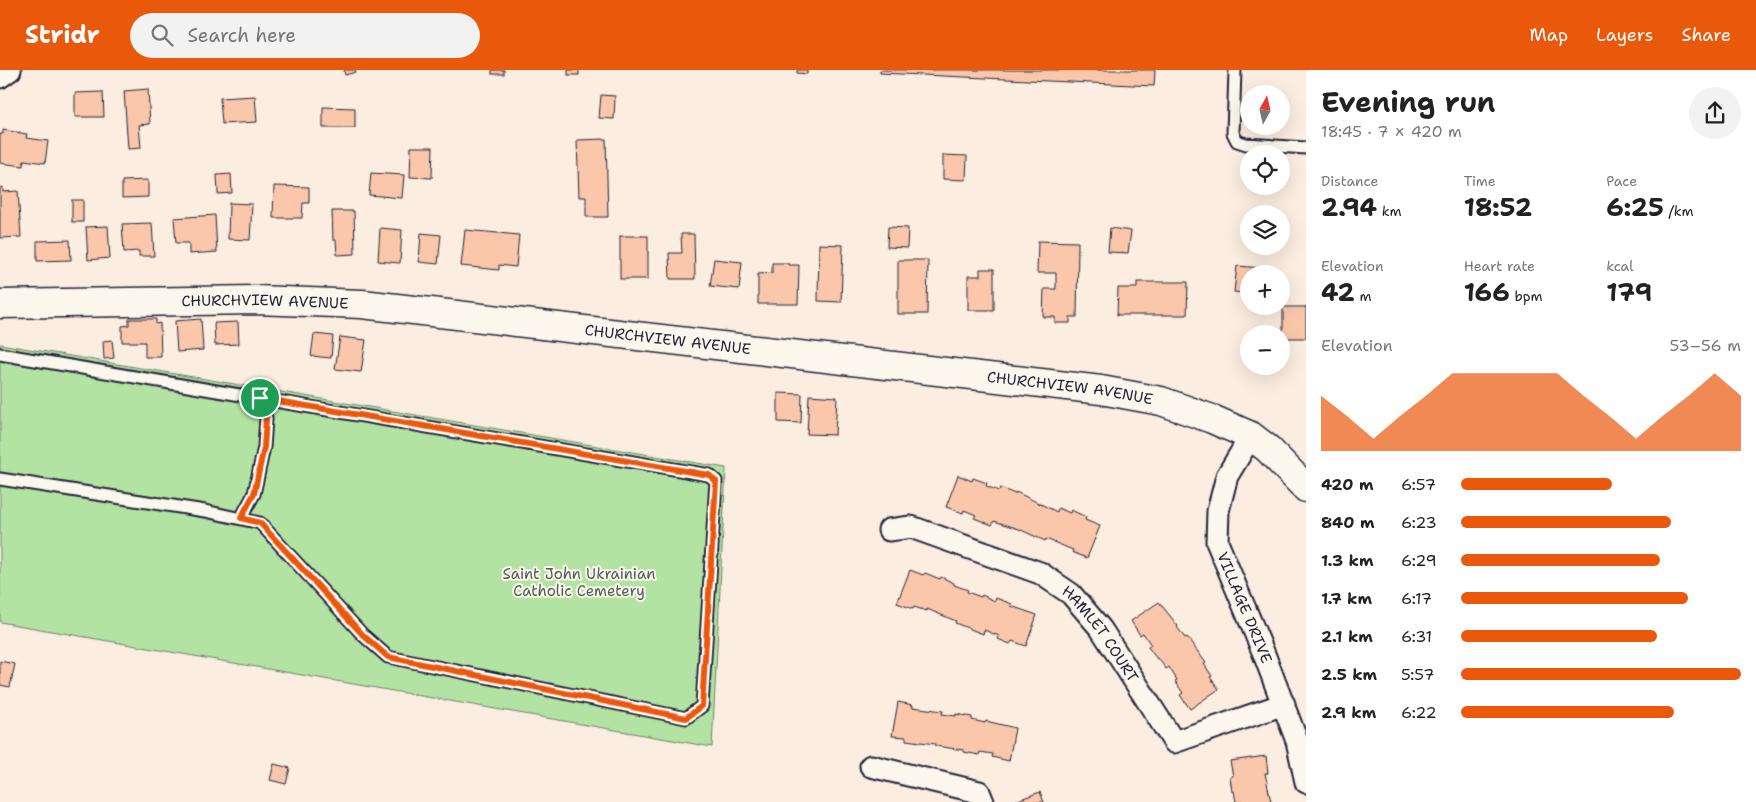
<!DOCTYPE html>
<meta charset="utf-8">
<style>
body{margin:0;font-family:"Shantell Sans",sans-serif;background:#f2f2f2;color:#222;height:100vh;display:flex;flex-direction:column;font-size:19px;white-space:nowrap}
*{box-sizing:border-box;margin:0}
p{font-size:16px;color:#767676}
.icon{flex:none;width:28px;height:28px;fill:none;stroke:currentColor;stroke-width:2;stroke-linecap:round;stroke-linejoin:round}
.map{position:relative;flex:1;overflow:hidden}
.side{display:flex;flex-direction:column;background:#fff;width:450px}
.side>*{flex:none}
.needle{width:32px;rotate:8deg}
.tools{position:absolute;left:1240px;top:15px;display:grid;gap:10px}
.tools a{display:grid;place-items:center;width:50px;height:50px;border-radius:50%;background:#fff;box-shadow:0 5px 20px #0002;font-size:25px}
.pin{position:absolute;display:grid;place-items:center;width:42px;height:42px;color:#fff;margin:-21px;border:2px solid #fff;border-radius:50%;box-shadow:0 1px 5px #0007}
.round{display:grid;place-items:center;flex:none;width:52px;height:52px;border-radius:26px;background:#f2f2f2}
.overview{display:flex;align-items:center;justify-content:space-between;height:85px;padding:0 15px}
h1{font-size:28px;font-weight:700;line-height:38px}
.stats{display:grid;grid-template-columns:repeat(3,1fr);gap:8px;height:85px;padding:5px 15px}
.stats div{display:grid;align-content:center}
.stats b{font-size:25px;font-weight:700}
.stats small{font-size:14px;font-weight:400}
.stats p{font-size:14px}
.chart{height:140px;padding:10px 15px}
.chart p{display:flex;justify-content:space-between}
.chart svg{width:100%;height:90px;margin-top:5px;fill:#ea580c;opacity:.7}
ul{padding:0 15px;list-style:none;font-size:16px}
li{display:grid;grid-template-columns:80px 60px 1fr;align-items:center;height:38px}
li i{height:12px;border-radius:6px;background:#ea580c}
header{display:flex;align-items:center;gap:30px;box-sizing:border-box;height:70px;padding:0 25px;background:#ea580c;color:#fff}
header strong{font-size:24px}
nav{display:flex;gap:28px;margin-inline-start:auto;font-size:18px}
.search{width:350px;height:45px;background:#f2f2f2;display:flex;align-items:center;gap:12px;box-sizing:border-box;padding:0 18px;border-radius:28px;color:#767676;font-size:19px}
main{display:flex;flex:1;min-height:0}
.map>svg:first-child{display:block}
</style>
<header>
<strong>Stridr</strong>
<div class="search"><svg class="icon" aria-label="search" viewBox="0 0 24 24"><circle cx="10" cy="10" r="6"/><path d="M15 15l6 6"/></svg>Search here</div>
<nav><a>Map</a><a>Layers</a><a>Share</a></nav>
</header>
<main>
<div class="map">
<svg width="1306" height="732" viewBox="0 0 1306 732">
<rect width="100%" height="100%" fill="#fbeddf"/>
<filter id="ink" filterUnits="userSpaceOnUse"><feTurbulence type="fractalNoise" baseFrequency=".02" numOctaves="2"/><feDisplacementMap in="SourceGraphic" scale="10" xChannelSelector="R" yChannelSelector="G"/><feConvolveMatrix kernelMatrix="1 2 1 2 8 2 1 2 1" color-interpolation-filters="sRGB"/></filter>
<g filter="url(#ink)">
<path fill="#b3e3a2" stroke="#6a826e" d="M0,274L726,398L712,677L0,552Z"/>
<g fill="#fac7aa" stroke="#22223b">
<path d="M344,0H355L356,2L345,5Z"/>
<rect x="492" y="0" width="12" height="4"/>
<rect x="568" y="0" width="11" height="5"/>
<path d="M797,0H807V4L797,3Z"/>
<path d="M880,0H1155L1154,16L880,3Z"/>
<path d="M148,19L150,54L139,55L141,78L128,79L124,21Z"/>
<path d="M103,22L104,47H75V23Z"/>
<path d="M601,25L615,26L614,49L599,48Z"/>
<path d="M255,26L257,52L222,54L220,28Z"/>
<path d="M323,37L355,38V58H323Z"/>
<path d="M3,60L27,64L26,68L48,71L45,93L24,90L23,96L0,93V64H3Z"/>
<path d="M606,69L608,147H586V127H579L577,70Z"/>
<path d="M411,77H433L432,108L410,107Z"/>
<path d="M943,85L967,86L966,110L943,109Z"/>
<path d="M371,103L404,105L402,128L369,125Z"/>
<path d="M231,104L232,123L218,124L217,105Z"/>
<path d="M148,110V127L122,128V111Z"/>
<path d="M274,116L309,117V133H303L302,148H273Z"/>
<path d="M3,117V122L18,121L21,167L0,168V118Z"/>
<rect x="72" y="130" width="11" height="22"/>
<path d="M229,133L252,134L250,170L228,169Z"/>
<path d="M332,141H354L355,184L337,185L336,170H333Z"/>
<path d="M215,145L217,182L189,184V173H176L174,148Z"/>
<path d="M152,153L154,186H139V181L124,182L122,154Z"/>
<path d="M108,156L110,188L88,190L86,157Z"/>
<path d="M888,157L908,158L907,178L887,177Z"/>
<path d="M380,158L402,160L400,193L378,191Z"/>
<path d="M1110,158L1131,161L1128,183L1108,182Z"/>
<path d="M465,160L519,165L516,197L499,195V200L461,196Z"/>
<path d="M421,163L441,165L438,194L419,192Z"/>
<path d="M681,164H694L695,209H670L669,183H682Z"/>
<rect x="620" y="166" width="28" height="43"/>
<path d="M70,170L71,190L37,191V171Z"/>
<path d="M1038,171L1078,172L1077,247H1070V253H1055V247H1043L1044,219H1056V203H1037Z"/>
<path d="M819,174L843,175L841,232L818,231Z"/>
<path d="M714,189L742,192L739,219L710,216Z"/>
<path d="M898,190H928L927,244H898Z"/>
<path d="M772,193H788V195H799L798,234H758V204L772,203Z"/>
<path d="M1237,196L1262,198L1261,204H1249V224L1234,222Z"/>
<path d="M980,199H994V240H968V206H980Z"/>
<path d="M1137,212H1188L1187,245H1117L1118,218H1137Z"/>
<rect x="1283" y="237" width="23" height="31"/>
<path d="M129,249H156V254L160,253L161,287H145V272H122V256L129,255Z"/>
<path d="M201,249L203,280L177,282L175,251Z"/>
<path d="M238,252L239,274L215,275L214,253Z"/>
<path d="M314,264L333,266L331,288L311,286Z"/>
<path d="M340,267L366,270L361,302L335,299Z"/>
<path d="M112,270L114,288L104,289L103,271Z"/>
<path d="M778,323L802,324L801,353L778,352Z"/>
<path d="M809,325L837,327L835,365L807,364Z"/>
<path d="M958,405L972,411L973,408L987,413L986,416L999,421L1000,418L1015,424L1016,422L1057,442L1058,438L1070,443L1071,440L1086,447L1085,450L1100,456L1087,488L1072,482L1073,480L1046,469L1045,471L1019,459L994,451L992,455L974,448L976,445L964,440L963,443L946,437Z"/>
<path d="M910,500L923,505L925,503L940,509L941,507L954,513V515L968,520L967,522L981,527L982,525L995,531L996,528L1012,534L1011,536L1037,545L1026,576L1012,571L1010,574L998,569L999,566L984,560L983,564L955,553L956,551L927,539V541L914,537L913,539L897,533Z"/>
<path d="M1159,532L1178,556L1177,557L1185,568L1187,567L1206,593L1204,594L1212,606L1210,607L1219,619L1190,639L1180,625L1183,623L1175,611L1177,610L1169,597L1166,599L1158,588L1157,589L1148,577L1151,575L1143,563L1140,565L1131,551Z"/>
<path d="M0,591L15,594L10,617L0,615Z"/>
<path d="M898,632L913,635L912,637L943,641L942,644L956,646V644L972,647V650L985,653L986,651L1015,658L1009,691L992,687L993,684L980,682L979,685L964,682V680L935,676V674L906,670V667L892,666Z"/>
<path d="M1266,686L1268,703H1265L1271,732H1236L1234,721L1232,722L1230,707L1233,706L1230,691Z"/>
<path d="M274,694L290,698L286,714L270,710Z"/>
<path d="M1040,722L1044,732H1012Z"/>
</g>
<g fill="none" stroke-linecap="round" stroke-linejoin="round">
<g stroke="#22223b" stroke-width="15">
<g id="lane">
<path d="M1235,0L1233,63L1237,71L1246,74L1306,78"/>
<path d="M0,284L709,405L716,411L702,636L686,648L388,587L363,565L260,453L205,441L0,409"/>
<path d="M241,448L254,424L264,377L266,348L259,328"/>
</g>
</g>
<g stroke="#22223b" stroke-width="25">
<g id="street">
<path d="M0,7L10,0"/>
<path id="s1" d="M1251,366L1227,406L1218,441L1217,472L1264,584L1297,671L1306,712"/>
<path id="s2" d="M889,460L911,457L1040,503L1071,524L1101,559L1174,672L1284,634"/>
<path d="M871,696L979,722L983,732"/>
</g>
</g>
<g stroke="#22223b" stroke-width="31">
<g id="secondary">
<path id="s3" d="M0,234L256,230L362,234L1101,320L1161,331L1212,349L1251,366L1268,379L1306,418"/>
</g>
</g>
<use href="#lane" stroke="#fbf7ec" stroke-width="11"/>
<use href="#street" stroke="#fbf7ec" stroke-width="21"/>
<use href="#secondary" stroke="#fbf7ec" stroke-width="28"/>
</g>
</g>
<g fill="none" stroke-linecap="round" stroke-linejoin="round" filter="url(#ink)">
<g stroke="#fff" stroke-width="10">
<path id="route" d="M260,328L709,405L716,411L702,636L686,648L388,587L363,565L260,453L241,448L254,424L264,377L266,348Z"/>
</g>
<use href="#route" stroke="#ea580c" stroke-width="6"/>
</g>
<g text-anchor="middle" dominant-baseline="central" stroke-width="4" stroke-linejoin="round" paint-order="stroke">
<g font-size="15" fill="#22223b" stroke="#fbf7ec">
<text stroke="none"><textPath href="#s3" startOffset="265">CHURCHVIEW AVENUE</textPath></text>
<text stroke="none"><textPath href="#s3" startOffset="670">CHURCHVIEW AVENUE</textPath></text>
<text stroke="none"><textPath href="#s3" startOffset="1075">CHURCHVIEW AVENUE</textPath></text>
<text stroke="none"><textPath href="#s1" startOffset="185">VILLAGE DRIVE</textPath></text>
<text stroke="none"><textPath href="#s2" startOffset="246">HAMLET COURT</textPath></text>
</g>
<g font-size="15" fill="#4e5c5a" stroke="#fbf7ec">
<text x="579" y="504">Saint John Ukrainian<tspan x="579" dy="17">Catholic Cemetery</tspan></text>
</g>
</g>
</svg>
<div class="tools">
<a><svg class="needle" viewBox="-14 -14 28 28"><path d="M0-13l5 13h-10z" fill="#e53935"/><path d="M0 13l5-13h-10z" fill="#767676"/></svg></a>
<a><svg class="icon" aria-label="locate" viewBox="0 0 24 24"><circle cx="12" cy="12" r="6"/><path d="M12 2v4M12 18v4M2 12h4M18 12h4"/></svg></a>
<a><svg class="icon" aria-label="layers" viewBox="0 0 24 24"><path d="M12 4l9 5-9 5-9-5zM3 14l9 5 9-5"/></svg></a>
<a>+</a>
<a>−</a>
</div>
<div class="pin" style="left:260px;top:328px;background:#1e9e55"><svg class="icon" aria-label="arrive" viewBox="0 0 24 24"><path d="M6 21V4h12l-3 4 3 4H6"/></svg></div>
</div>
<section class="side">
<div class="overview"><div><h1>Evening run</h1><p>18:45 · 7 × 420 m</p></div><a class="round"><svg class="icon" aria-label="share" viewBox="0 0 24 24"><path d="M12 15V3M7 8l5-5 5 5M5 13v7h14v-7"/></svg></a></div>
<div class="stats">
<div><p>Distance</p><b>2.94<small> km</small></b></div>
<div><p>Time</p><b>18:52</b></div>
<div><p>Pace</p><b>6:25<small> /km</small></b></div>
</div>
<div class="stats">
<div><p>Elevation</p><b>42<small> m</small></b></div>
<div><p>Heart rate</p><b>166<small> bpm</small></b></div>
<div><p>kcal</p><b>179</b></div>
</div>
<div class="chart"><p><span>Elevation</span>53–56 m</p>
<svg viewBox="0 0 160 44" preserveAspectRatio="none"><path d="M0 44V17L10 27L20 38L30 27L40 17L50 6L60 6L70 6L80 6L90 6L100 17L110 27L120 38L130 27L140 17L150 6L160 17V44z"/></svg>
</div>
<ul>
<li><b>420 m</b>6:57<i style="width:54%"></i></li>
<li><b>840 m</b>6:23<i style="width:75%"></i></li>
<li><b>1.3 km</b>6:29<i style="width:71%"></i></li>
<li><b>1.7 km</b>6:17<i style="width:81%"></i></li>
<li><b>2.1 km</b>6:31<i style="width:70%"></i></li>
<li><b>2.5 km</b>5:57<i style="width:100%"></i></li>
<li><b>2.9 km</b>6:22<i style="width:76%"></i></li>
</ul>
</section>
</main>
